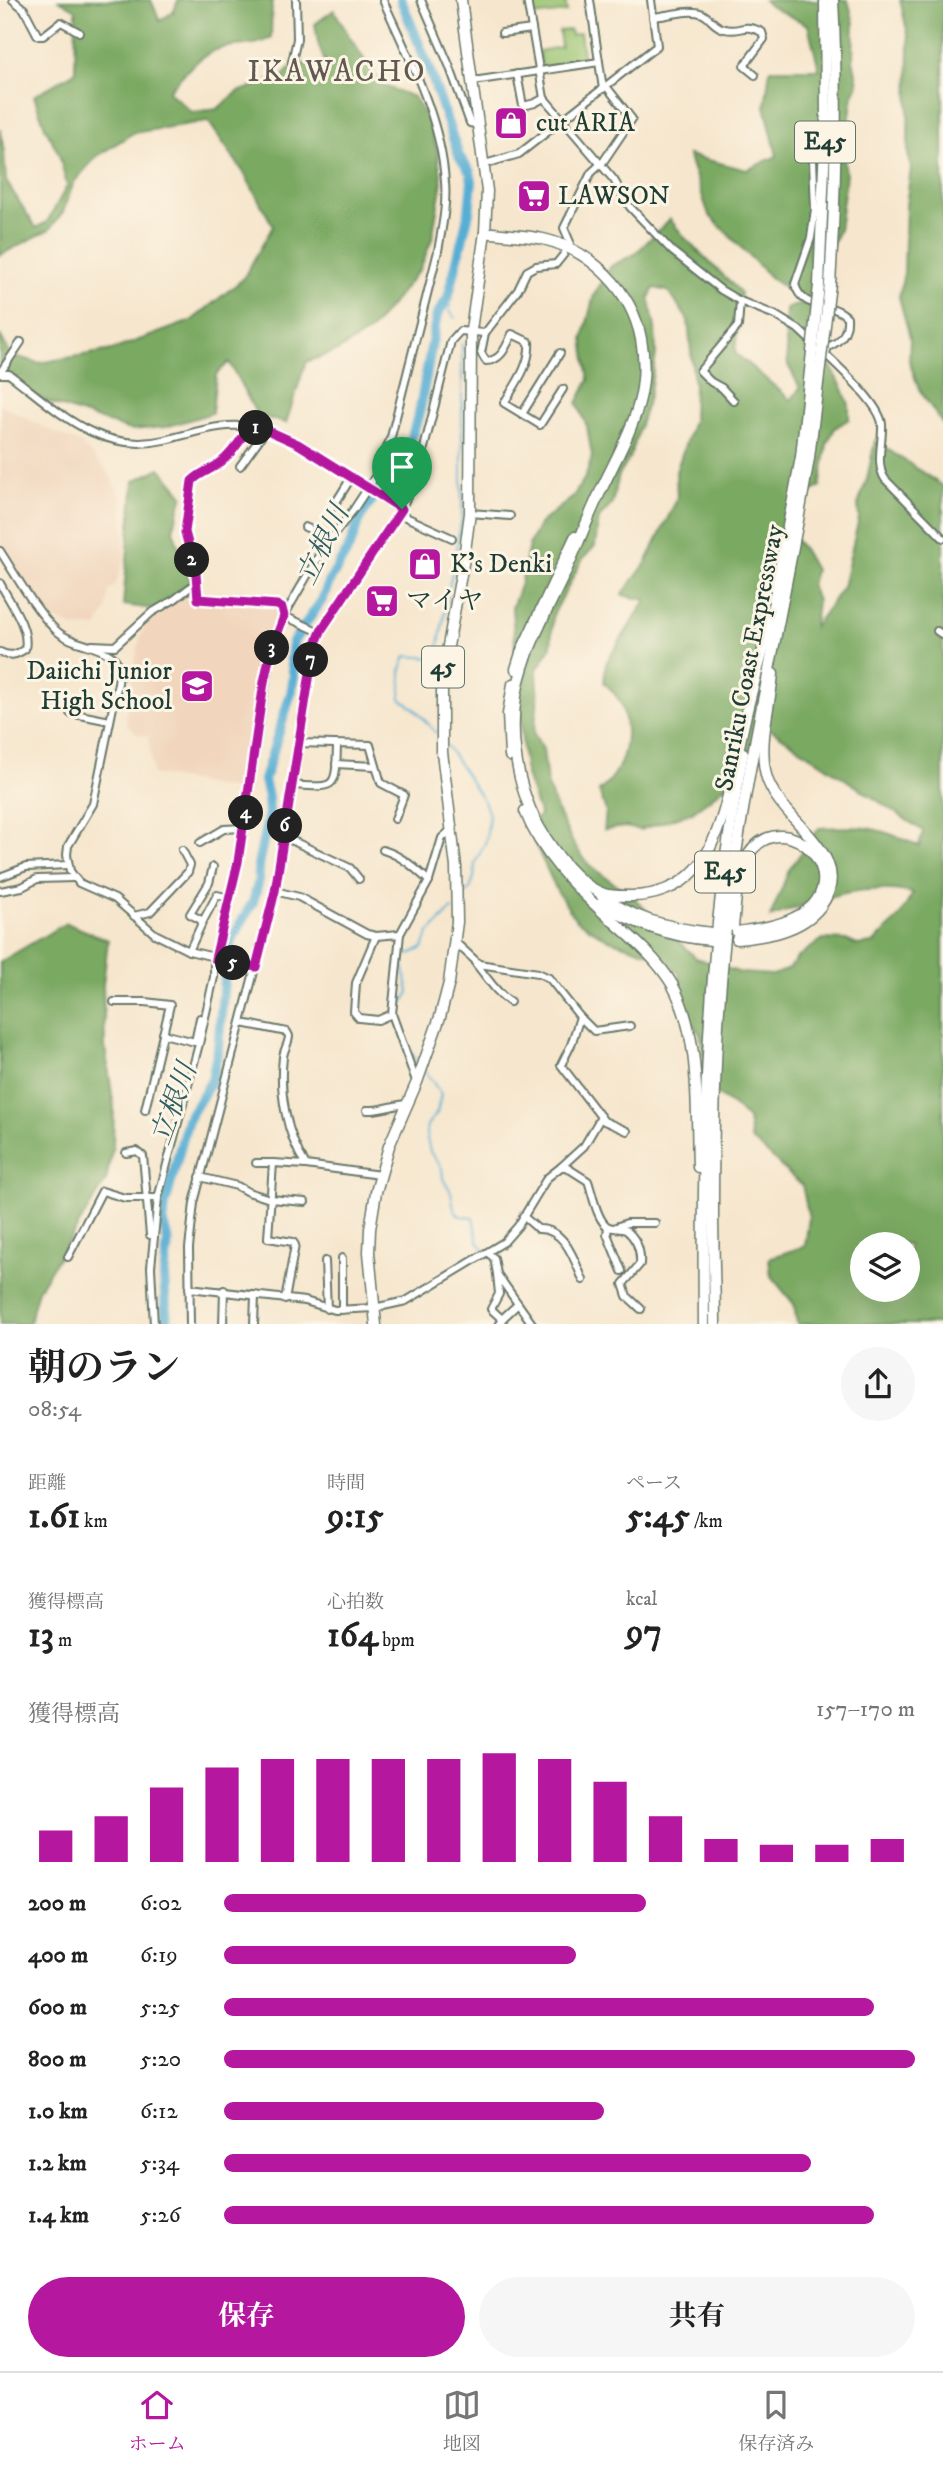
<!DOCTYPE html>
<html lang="ja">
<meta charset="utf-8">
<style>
body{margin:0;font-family:"IM FELL DW Pica","Noto Serif JP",serif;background:#f6f6f6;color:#222;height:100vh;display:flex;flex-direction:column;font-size:26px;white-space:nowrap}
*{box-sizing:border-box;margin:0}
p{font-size:23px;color:#767676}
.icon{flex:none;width:38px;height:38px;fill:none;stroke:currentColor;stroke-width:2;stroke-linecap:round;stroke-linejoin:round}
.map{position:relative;height:1324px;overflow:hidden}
.sheet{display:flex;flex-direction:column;background:#fff;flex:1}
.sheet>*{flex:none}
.controls{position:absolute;left:850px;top:1232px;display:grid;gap:14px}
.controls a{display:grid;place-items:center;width:70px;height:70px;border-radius:50%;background:#fff;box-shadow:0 7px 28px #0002;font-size:35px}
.pin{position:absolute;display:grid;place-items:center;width:60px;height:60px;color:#fff;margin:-72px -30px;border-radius:50% 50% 50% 0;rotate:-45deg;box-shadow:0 0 7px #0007}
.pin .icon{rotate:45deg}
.km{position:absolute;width:35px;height:35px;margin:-18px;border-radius:50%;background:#222;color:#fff;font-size:19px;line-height:35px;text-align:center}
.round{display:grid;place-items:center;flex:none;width:74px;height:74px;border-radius:37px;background:#f6f6f6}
.head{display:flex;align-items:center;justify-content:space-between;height:119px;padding:0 28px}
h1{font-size:38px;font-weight:700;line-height:52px}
.stats{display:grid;grid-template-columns:repeat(3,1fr);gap:10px;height:119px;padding:7px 28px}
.stats div{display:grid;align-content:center}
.stats b{font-size:35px;font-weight:700}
.stats small{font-size:19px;font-weight:400}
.stats p{font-size:19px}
.chart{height:196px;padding:14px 28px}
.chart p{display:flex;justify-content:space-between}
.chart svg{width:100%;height:126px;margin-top:7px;stroke:#b5179e;stroke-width:6}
.cta{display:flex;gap:14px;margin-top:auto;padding:14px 28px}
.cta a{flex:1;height:80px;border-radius:42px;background:#b5179e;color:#fff;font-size:28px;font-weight:700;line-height:80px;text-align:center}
.cta a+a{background:#f6f6f6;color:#222}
ul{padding:0 28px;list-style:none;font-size:23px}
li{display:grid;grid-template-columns:112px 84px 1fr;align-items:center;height:52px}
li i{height:18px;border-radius:9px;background:#b5179e}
.tab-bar{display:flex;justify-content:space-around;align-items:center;height:98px;border-top:2px solid #e0e0e0;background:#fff;font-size:19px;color:#767676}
.tab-bar a{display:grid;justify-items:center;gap:4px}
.tab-bar .active{color:#b5179e}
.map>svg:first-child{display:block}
</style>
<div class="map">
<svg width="943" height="1325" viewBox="0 0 943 1325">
<rect width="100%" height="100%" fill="#fcf5e5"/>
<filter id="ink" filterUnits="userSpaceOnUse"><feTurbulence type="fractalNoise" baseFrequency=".0143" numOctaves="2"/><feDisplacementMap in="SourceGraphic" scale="14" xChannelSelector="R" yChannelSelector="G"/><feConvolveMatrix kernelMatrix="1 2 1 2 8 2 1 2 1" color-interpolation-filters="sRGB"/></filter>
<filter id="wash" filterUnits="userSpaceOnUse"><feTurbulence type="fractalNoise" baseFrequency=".00686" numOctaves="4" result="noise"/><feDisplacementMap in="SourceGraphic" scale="28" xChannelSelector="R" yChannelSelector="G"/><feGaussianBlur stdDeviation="1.57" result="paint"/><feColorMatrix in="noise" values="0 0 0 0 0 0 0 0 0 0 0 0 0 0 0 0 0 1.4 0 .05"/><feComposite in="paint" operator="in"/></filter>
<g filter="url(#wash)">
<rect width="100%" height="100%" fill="#f6e6cd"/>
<g fill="#f1d5bc">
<path d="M0,404L39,425L81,444L108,472L122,499L125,536L124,560L115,585L109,590L106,611L97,627H74L45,615L0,543Z"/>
<path d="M190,583L195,590V601L276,607L281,610L275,628L251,734L243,787L238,790L153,774L148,736L137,734L127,724L125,718L137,651L145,623Z"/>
</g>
<g fill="#98c370" stroke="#5c8052" stroke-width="2">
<path d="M531,0H565L567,12L533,16Z"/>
<path d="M570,30L571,35L580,33L584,63L542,68L539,51L561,47L559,31Z"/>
</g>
<g fill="#7aa962" stroke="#4c734b" stroke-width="2" fill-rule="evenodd">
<path d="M59,0H151L160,21L174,11L178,0H272L271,38C256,47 239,44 222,48C199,54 186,72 170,89L169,92L192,112L217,109L238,92L282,77L295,63L326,65L318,43L315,24L334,10L349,36L381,85L414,97L429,121L437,151L442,181L432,239L420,269L370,331L337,351L306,362L286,423L257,415L229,362L216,375L212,413L166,427L130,430L42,400L0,377V335L11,355L39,363L112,350L191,321L243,279L273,226L244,173L208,121L133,133L96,157L74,182L63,212L49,230L0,255V129L4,150L6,181L36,228L47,222L67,186L59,154L45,127L34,96L75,72L76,10Z"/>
<path d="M764,0H848L854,23L853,59L858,84L853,95L844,156L846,176L839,230L824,262L812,280L813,295L824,325L822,343L829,363L843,389L849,405V419L835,428L827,444L820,487L794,501L783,519C788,532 794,538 803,549C807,555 811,563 815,570L811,585L817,601L814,627L843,587L859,518L858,505L867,479L875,441L943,486V1324H797L794,1304L771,1276L769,1258L805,1246L809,1218L802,1185C783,1171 770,1153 751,1140L748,1119L734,1106L717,1094L703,1054L700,1033L685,1016L679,973L655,955L609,940L576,920L557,891L526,824L540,816L526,775L523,753L512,608L521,583L529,544L540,523L572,498L586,476L592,456L587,426L577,403L589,380L583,339L594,295L611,266L635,254L670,219L683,236L741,293L735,353L791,400L800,388L788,365L785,331L786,308L807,303L771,278L709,215L688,155L747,170L777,156L765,106L770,69H819L808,25L770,6ZM654,288L668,291L688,320L694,385L693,421L676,472L677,499L646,563L622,595L646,600L606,663L604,682C609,688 618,696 621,704C632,736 625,771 599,791L606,811L604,830L625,827L640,830L692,812L706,802L727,785L753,745L758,721L923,831L919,846C876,826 865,826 819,828L789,870L770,917C821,899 858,882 913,893L900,916L874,943L857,945L846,940L823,939L798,957L789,969L773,975L741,973L696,958L632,896L590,866L574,845L557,811L547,783L543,749L534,734L538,697L537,670L551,647L553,615L582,560L595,546L599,518L612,504L619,475L630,457L649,397L656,354L655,327L649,298ZM863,1244H908V1290H863Z"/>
<path d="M900,0H943V425L919,389L909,361L910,338L899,297L904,273L906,205L911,168L908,154L909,39Z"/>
<path d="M160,468L183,495L173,530L191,582L160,610L123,605L134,481Z"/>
<path d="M66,923L108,940L103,985L105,1047L114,1107L113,1146L106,1181L38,1290L29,1324H0V962Z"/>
</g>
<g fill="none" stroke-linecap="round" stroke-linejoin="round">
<g stroke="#57aed4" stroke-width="2">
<path d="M448,298L451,306L449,310L455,318"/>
<path d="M436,733L415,709L401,699V669L406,656L433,658L437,655L462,517V343"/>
<path d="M447,746L485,803L489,815L486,841L475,863L474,878L470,889L462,896"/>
<path d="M418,1062L409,1049L396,1015L409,992L402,961L405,956L423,948L428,934L452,909"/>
<path d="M425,1071L441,1094L437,1113L427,1125L426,1134L430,1152L442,1168L443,1179L451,1192L454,1210L460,1216L473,1217L478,1242L485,1250"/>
</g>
<path stroke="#57aed4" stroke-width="10" d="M167,1325L164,1276L168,1242L163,1222L165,1204L188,1119L212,1080L218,1048L225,970L232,939L253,902L259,880L258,865L269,813L268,797L264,780L291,693L294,676L291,660L293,642L322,600L330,580L350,546L360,517L403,456L411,440L420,409L437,315L448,298L469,212L472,181L470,172L459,156L430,71L401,0"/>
</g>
</g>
<g filter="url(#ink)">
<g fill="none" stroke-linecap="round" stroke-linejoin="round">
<g stroke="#6a786a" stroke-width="10">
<g id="minor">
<path d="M13,0L24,9L38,36H43L61,22L79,32"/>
<path d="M421,0L449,65L470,123L479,125"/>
<path d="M527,0L544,98L614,180L630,207L672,251L721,290L740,301L775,315L798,329L814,344"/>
<path d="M590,0L603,89"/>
<path d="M653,17C667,16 690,8 703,14C712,19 714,27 725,29C742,33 741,22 762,32L764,39L744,66L755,75"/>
<path d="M502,33L532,29"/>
<path d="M292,62L297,39L296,0"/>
<path d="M517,74L523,106L535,103L544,98"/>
<path d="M473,81L599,62"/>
<path d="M814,133L812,136L815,209L811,238L795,284C802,312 831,300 847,317C848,332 842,341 828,347L826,353"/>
<path d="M485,164L519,154L657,46L651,0"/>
<path d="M570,242L564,228L591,173L603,162L632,119L606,86"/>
<path d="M485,333L481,353L486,361C501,361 506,347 512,334L529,342C531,365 515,385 504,403L540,425L563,389"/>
<path d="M822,351C837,365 880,404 882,424C883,442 875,464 885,479L943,538"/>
<path d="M0,373L21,342"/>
<path d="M0,374H9C57,410 99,455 164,440C199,432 221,421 258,428C290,434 316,455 343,472C362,485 382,497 402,509"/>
<path d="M734,401L722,388L711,382L700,371L738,326L740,301"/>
<path d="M522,414L560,353"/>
<path d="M240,466L266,430"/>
<path d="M333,507L351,478"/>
<path d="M470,513L510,516"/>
<path d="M399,514L452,538"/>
<path d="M305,527L331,539"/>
<path d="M0,551C15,574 38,615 58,632C73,645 97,644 113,657C121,664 119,673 118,683L93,804L68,846L67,855L70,871L79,883L115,899L155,934L189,951L256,967"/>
<path d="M197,582L185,532L193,480C200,472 212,470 221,462C233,453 241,439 250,427"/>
<path d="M0,583C9,601 30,628 25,649C16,655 10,657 0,652"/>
<path d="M937,631L943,635"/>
<path d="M92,645L115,646L151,613L175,599L197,582L198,599L280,606L284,616L320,632"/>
<path d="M70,713L110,721"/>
<path d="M298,743L370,745L381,783L404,795L395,819"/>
<path d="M336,764L374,766"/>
<path d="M292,785C336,788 336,790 337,745"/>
<path d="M283,839L293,841L350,868L359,879"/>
<path d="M200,843L224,829L243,828"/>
<path d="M383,850C402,856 415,868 429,881"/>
<path d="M0,877L26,867L68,865"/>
<path d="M0,891L22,887L37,879L74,878"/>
<path d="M275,891L299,897L367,934L376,936L400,934"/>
<path d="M134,916L150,912L188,872L190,865L182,850"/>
<path d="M203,921L217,895L230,898"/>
<path d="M376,936L356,983L354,1012L359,1018L378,1020L392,1014"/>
<path d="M455,942L479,964L538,973L549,978L580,1017L571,1045L561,1065L604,1121L627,1131"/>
<path d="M189,951L203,921L190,914L209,883L213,867"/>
<path d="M476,964C487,977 496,993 510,1002"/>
<path d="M114,1002H145L170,1005L145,1110"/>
<path d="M580,1017L594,1031L630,1026"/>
<path d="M242,1023L287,1032L289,1036C289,1043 284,1049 283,1057C279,1092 286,1135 306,1165L380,1175"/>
<path d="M163,1034L195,1042L200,1018"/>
<path d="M416,1081L392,1014L400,934L429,881L442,838L452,829"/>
<path d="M367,1110C380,1111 393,1105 407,1104"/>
<path d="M126,1153L137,1151L143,1156L150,1235"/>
<path d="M256,1163H273"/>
<path d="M561,1167L584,1146L601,1117"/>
<path d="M200,1177L237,1186L248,1192L270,1199L305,1202"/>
<path d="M523,1216L538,1229C565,1228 574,1259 583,1280"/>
<path d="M608,1227L607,1234L622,1271"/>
<path d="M616,1227L627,1223H655"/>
<path d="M488,1253L494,1258L497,1274L533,1325"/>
<path d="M68,1257L102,1191L125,1198H158"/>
<path d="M342,1258V1310"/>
<path d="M325,1261L327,1309"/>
<path d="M497,1274L499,1294L491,1309L503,1320L499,1325"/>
<path d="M189,1288L305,1301L335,1310L374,1308L406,1301L504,1242L518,1226L547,1178L561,1167H566L588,1181C592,1191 597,1223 609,1227C614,1229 620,1228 626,1230C637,1239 641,1250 640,1264L623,1284L627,1296L641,1309"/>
<path d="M285,1300L295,1245L293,1242L268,1238L273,1163L306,1165"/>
<path d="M502,1319L518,1304"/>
<path d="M154,1325L151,1267L158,1198L199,1044L214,977V962L238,862L270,654L284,616L322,550L354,509L377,474L391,437L438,251C442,228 447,205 445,182C441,118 409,58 383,0"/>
<path d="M190,1325L189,1248L194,1203L275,891L314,648L322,629L399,514L411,488L421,460L451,341L460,331L485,333L518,290L527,271L536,266L556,264L564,254"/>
<path d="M223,1325L224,1290"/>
<path d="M254,1325L255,1295"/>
</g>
</g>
<g stroke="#6a786a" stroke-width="13">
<g id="highway">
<path d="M485,232C504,235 524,235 543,239C591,250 632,291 641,339C652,396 628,434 604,484C589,514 578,545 564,575C550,605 533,635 523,667C505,721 514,789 545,837C558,857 580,886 604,894C610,896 620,896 627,896C653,897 679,888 696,869C725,837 735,760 745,719C752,688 761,658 769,628"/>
<path d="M830,284C836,189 838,95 833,0"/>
<path d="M819,285L826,120L825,0"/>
<path d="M768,633L801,457"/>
<path d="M516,669L522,650L575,537"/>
<path d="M510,756L508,714L513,684"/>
<path d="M525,811C541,853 574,886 606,915C630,936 655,956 672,984C701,1036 696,1109 698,1167"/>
<path d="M601,895C632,920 673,929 712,933"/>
<path d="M600,904C635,923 670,937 711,940"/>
<path d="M733,926C736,903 735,874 749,854C787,799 866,884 794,918C776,927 756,929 737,932"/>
<path d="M737,939C766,936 800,932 820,907C860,855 778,822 766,775C758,743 770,706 773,674"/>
<path d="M376,1325L369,1252L370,1229L376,1192L389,1146L417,1082L440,1017L449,983L457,922L456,867L442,752V679L464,558L470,513L471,330L485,232L487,191L461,0"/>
<path d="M704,1325C702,1134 706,941 743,753"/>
<path d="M715,1325C715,1286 713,1247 713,1208C713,1109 716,1010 728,911C747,759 784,609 809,458"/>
</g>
</g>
<use href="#minor" stroke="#fff" stroke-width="6"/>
<use href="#highway" stroke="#fff" stroke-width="10"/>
<g stroke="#6a786a" stroke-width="10" stroke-linecap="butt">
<path id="minor-bridge" d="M814,133H851"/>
</g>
<g stroke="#6a786a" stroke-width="13" stroke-linecap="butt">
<g id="highway-bridge">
<path d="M801,457L819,285"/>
<path d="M809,458L830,284"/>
</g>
</g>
<use href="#minor-bridge" stroke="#fff" stroke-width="6"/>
<use href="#highway-bridge" stroke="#fff" stroke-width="10"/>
</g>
</g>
<g fill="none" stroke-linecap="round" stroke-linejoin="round" filter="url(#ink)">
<g stroke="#fff" stroke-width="14">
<path id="route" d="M250,427L267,430L298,444L402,509L322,629L314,648L275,891L256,967L215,959L238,862L264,682L270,654L284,616L282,608L277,605L198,599L196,574L185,532L192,481C200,472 212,470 221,462C233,453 241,439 250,427Z"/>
</g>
<use href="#route" stroke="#b5179e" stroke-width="9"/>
</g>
<defs>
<g id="shop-square" transform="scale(1.75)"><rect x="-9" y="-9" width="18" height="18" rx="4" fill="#b5179e" stroke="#fcf5e5"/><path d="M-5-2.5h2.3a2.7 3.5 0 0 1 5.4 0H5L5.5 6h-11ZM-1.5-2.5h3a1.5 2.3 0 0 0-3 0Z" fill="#fff"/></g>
<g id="supermarket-square" transform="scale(1.75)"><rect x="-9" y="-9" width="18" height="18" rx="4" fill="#b5179e" stroke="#fcf5e5"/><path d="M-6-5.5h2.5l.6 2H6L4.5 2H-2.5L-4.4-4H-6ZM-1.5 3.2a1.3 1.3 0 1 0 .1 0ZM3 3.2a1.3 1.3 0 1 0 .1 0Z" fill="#fff"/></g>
<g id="school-square" transform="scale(1.75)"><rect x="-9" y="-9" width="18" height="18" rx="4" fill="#b5179e" stroke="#fcf5e5"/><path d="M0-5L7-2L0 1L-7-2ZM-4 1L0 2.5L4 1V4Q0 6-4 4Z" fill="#fff"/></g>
</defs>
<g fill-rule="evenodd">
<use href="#shop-square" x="511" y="123"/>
<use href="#supermarket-square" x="534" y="196"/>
<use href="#shop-square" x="425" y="564"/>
<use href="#supermarket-square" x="382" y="601"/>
<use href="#school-square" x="197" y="686"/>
</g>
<g text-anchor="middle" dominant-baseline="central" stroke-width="6" stroke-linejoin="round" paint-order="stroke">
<g fill="#fcf5e5" stroke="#617469" stroke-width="2">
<rect x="795" y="121.5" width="60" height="41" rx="5"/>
<rect x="422" y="646.5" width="42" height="41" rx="5"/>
<rect x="695" y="851.5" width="60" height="41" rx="5"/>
</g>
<g font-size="24" font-weight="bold" fill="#1f3d34">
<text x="825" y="142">E45</text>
<text x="443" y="667">45</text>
<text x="725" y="872">E45</text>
</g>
<g font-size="26" fill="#1f3d34" stroke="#fcf5e5" text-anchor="start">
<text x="536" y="123">cut ARIA</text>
<text x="558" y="196">LAWSON</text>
<text x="450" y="564">K's Denki</text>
<text x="406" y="601">マイヤ</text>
<text x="172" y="671" text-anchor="end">Daiichi Junior<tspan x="172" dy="30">High School</tspan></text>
</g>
<g font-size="26" fill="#1f3d34" stroke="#fcf5e5">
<text transform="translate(750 658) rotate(-79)">Sanriku Coast Expressway</text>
</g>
<g font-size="28" font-style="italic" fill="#305f64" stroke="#fcf5e5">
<text transform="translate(323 545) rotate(-64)">立根川</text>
<text transform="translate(174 1104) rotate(-70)">立根川</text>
</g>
<g font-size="30" letter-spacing="2" fill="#625950" stroke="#fcf5e5">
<text x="337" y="72">IKAWACHO</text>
</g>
</g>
</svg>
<div class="controls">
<a><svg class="icon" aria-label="layers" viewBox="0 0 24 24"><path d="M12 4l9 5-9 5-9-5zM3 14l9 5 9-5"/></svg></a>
</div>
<div class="pin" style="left:402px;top:509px;background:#1e9e55"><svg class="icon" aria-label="arrive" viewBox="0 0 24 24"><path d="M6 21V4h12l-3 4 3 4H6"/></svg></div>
<b class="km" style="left:256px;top:428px">1</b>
<b class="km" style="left:192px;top:560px">2</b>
<b class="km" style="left:272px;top:648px">3</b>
<b class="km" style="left:246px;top:813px">4</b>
<b class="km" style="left:233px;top:963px">5</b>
<b class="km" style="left:285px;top:826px">6</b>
<b class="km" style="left:311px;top:660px">7</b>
</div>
<section class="sheet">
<div class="head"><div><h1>朝のラン</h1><p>08:54</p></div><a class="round"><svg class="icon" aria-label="share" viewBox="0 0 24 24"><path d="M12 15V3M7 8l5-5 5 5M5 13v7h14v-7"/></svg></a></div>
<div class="stats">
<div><p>距離</p><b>1.61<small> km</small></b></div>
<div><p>時間</p><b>9:15</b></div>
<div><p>ペース</p><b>5:45<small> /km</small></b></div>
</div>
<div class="stats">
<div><p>獲得標高</p><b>13<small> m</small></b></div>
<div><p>心拍数</p><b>164<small> bpm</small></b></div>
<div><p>kcal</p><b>97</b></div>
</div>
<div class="chart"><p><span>獲得標高</span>157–170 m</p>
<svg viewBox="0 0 160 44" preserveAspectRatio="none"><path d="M5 44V33M15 44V28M25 44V18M35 44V11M45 44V8M55 44V8M65 44V8M75 44V8M85 44V6M95 44V8M105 44V16M115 44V28M125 44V36M135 44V38M145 44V38M155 44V36"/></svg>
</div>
<ul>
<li><b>200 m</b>6:02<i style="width:61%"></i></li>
<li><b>400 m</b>6:19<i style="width:51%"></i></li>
<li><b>600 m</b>5:25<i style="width:94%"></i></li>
<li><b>800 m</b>5:20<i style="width:100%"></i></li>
<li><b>1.0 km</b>6:12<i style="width:55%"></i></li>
<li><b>1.2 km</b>5:34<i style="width:85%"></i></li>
<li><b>1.4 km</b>5:26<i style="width:94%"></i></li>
</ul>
<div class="cta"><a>保存</a><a>共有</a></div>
</section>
<nav class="tab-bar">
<a class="active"><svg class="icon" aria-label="home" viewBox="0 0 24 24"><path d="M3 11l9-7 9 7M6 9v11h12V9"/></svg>ホーム</a>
<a><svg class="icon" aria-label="map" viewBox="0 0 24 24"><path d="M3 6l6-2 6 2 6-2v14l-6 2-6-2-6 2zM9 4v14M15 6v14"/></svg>地図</a>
<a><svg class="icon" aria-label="saved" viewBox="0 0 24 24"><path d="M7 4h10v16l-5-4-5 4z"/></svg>保存済み</a>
</nav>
